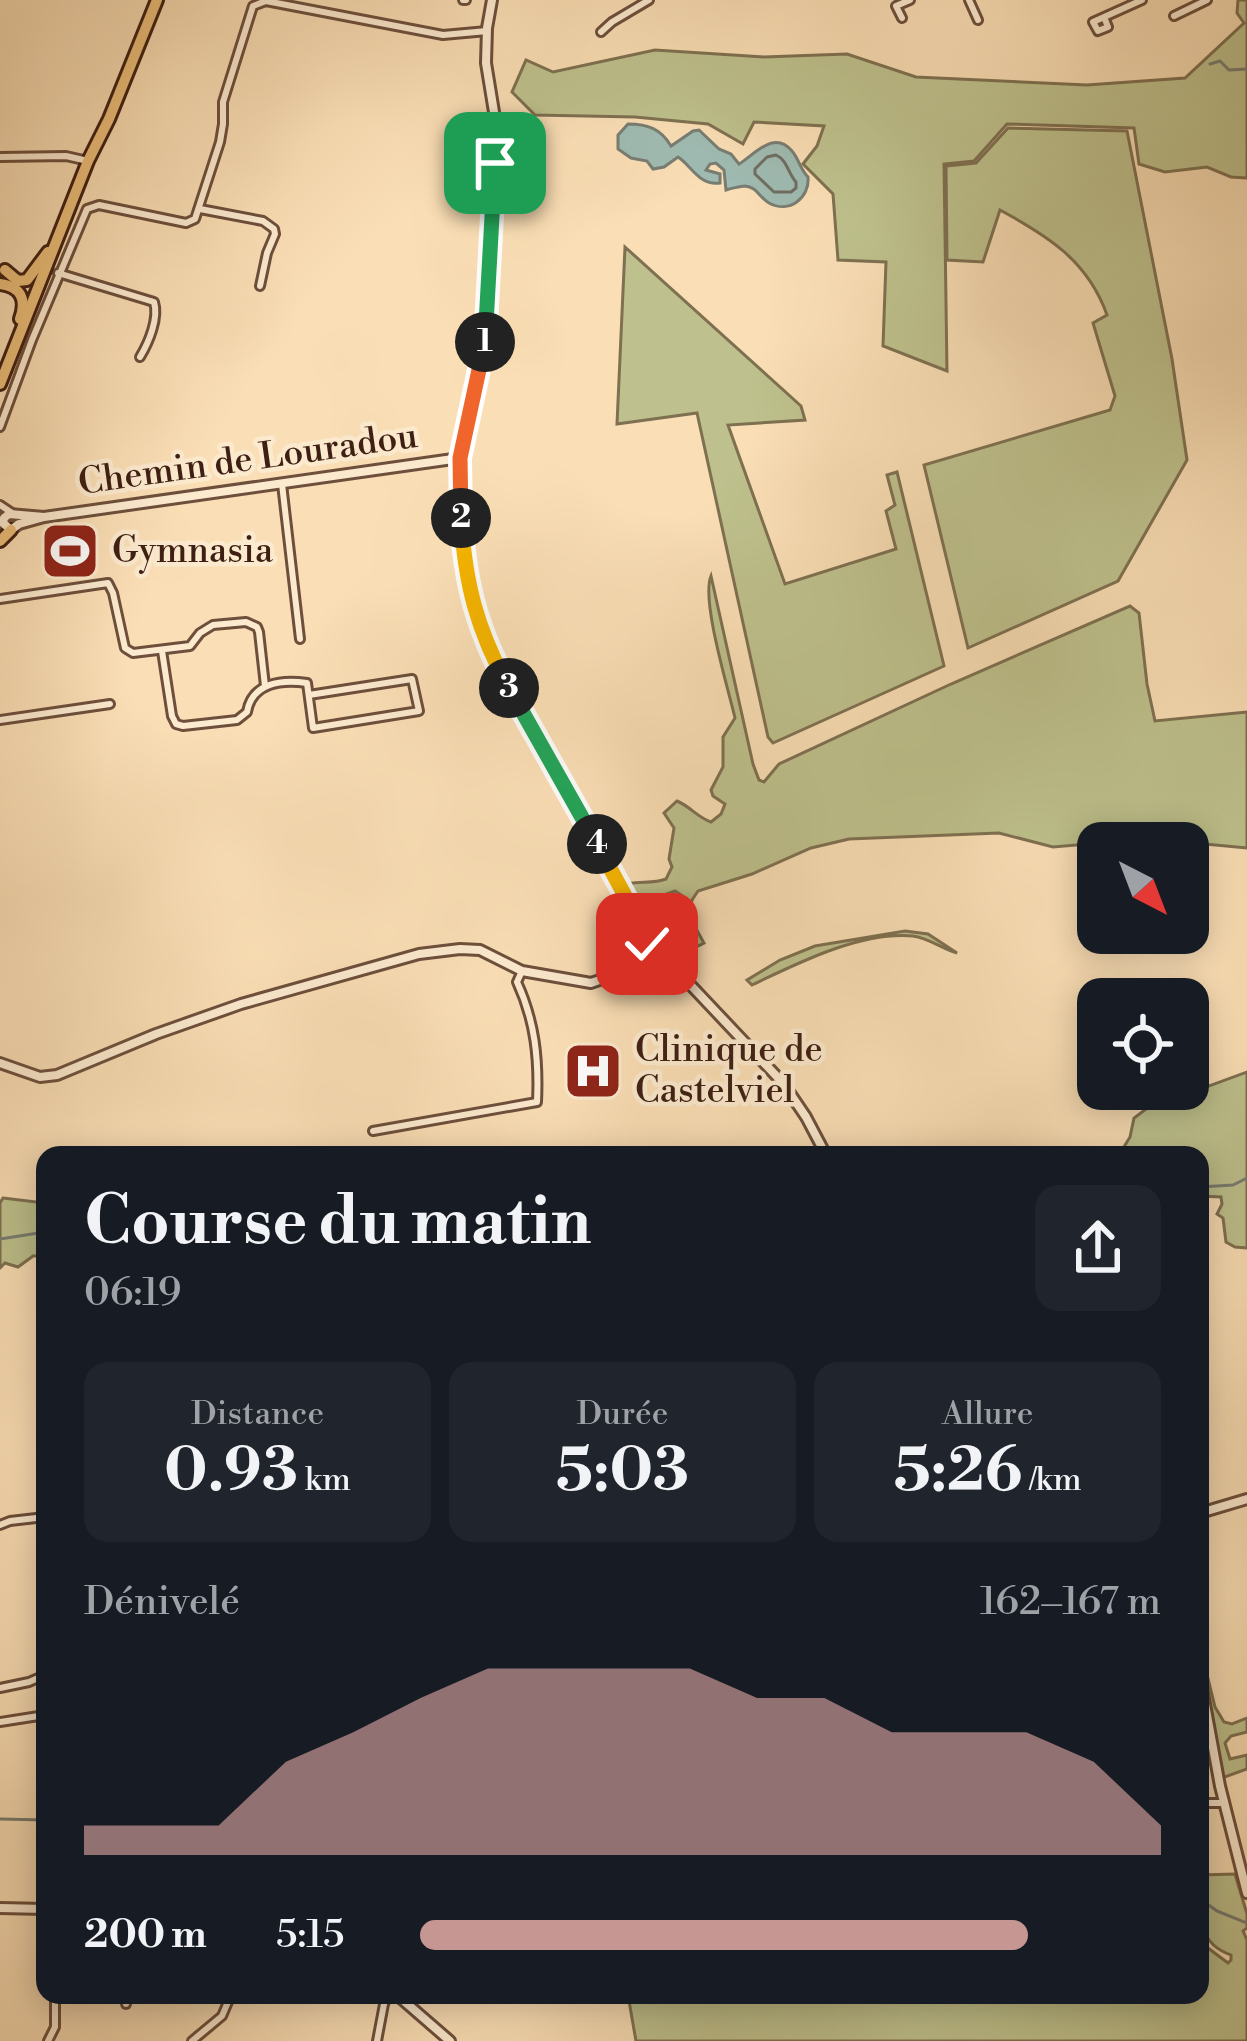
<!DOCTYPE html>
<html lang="fr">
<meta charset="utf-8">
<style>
body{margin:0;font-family:"Libre Bodoni",serif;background:#20242c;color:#f1f3f6;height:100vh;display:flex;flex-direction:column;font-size:45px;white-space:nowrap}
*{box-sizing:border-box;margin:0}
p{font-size:39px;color:#9ea1a6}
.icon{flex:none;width:66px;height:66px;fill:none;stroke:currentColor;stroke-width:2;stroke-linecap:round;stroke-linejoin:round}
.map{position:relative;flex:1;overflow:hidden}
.sheet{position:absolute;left:36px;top:1146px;width:1173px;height:858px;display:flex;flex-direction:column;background:#171b24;border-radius:24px;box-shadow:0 6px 30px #0003}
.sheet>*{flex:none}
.needle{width:78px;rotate:138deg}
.buttons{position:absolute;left:1077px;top:822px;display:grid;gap:24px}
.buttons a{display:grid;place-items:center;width:132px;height:132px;border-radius:24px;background:#171b24;box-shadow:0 6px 30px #0003;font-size:60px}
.pin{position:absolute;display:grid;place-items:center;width:102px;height:102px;color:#fff;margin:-51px;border-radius:24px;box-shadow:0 6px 18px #0006}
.km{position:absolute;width:60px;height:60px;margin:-30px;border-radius:50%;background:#222;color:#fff;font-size:33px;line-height:60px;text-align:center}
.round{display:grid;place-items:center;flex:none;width:126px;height:126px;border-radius:24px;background:#20242c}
.summary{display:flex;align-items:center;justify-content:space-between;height:204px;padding:0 48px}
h1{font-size:66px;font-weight:800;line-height:90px}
.figures{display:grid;grid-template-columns:repeat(3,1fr);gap:18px;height:204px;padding:12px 48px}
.figures div{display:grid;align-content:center;border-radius:24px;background:#20242c;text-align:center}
.figures b{font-size:60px;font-weight:800}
.figures small{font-size:33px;font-weight:400}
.figures p{font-size:33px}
.chart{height:336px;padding:24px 48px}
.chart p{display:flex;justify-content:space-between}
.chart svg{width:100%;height:216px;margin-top:12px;fill:#c59692;opacity:.7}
ul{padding:0 48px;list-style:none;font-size:39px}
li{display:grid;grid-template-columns:192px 144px 1fr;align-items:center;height:90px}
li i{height:30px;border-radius:15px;background:#c59692}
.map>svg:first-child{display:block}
</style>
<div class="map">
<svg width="1247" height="2041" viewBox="0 0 1247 2041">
<rect width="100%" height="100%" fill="#fadeb5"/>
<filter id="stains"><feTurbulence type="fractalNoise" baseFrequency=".00167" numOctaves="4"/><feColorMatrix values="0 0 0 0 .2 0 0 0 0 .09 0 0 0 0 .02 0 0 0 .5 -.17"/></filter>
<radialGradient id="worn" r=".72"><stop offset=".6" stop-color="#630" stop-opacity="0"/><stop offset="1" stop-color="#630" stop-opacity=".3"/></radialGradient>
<g fill="#bec18d" stroke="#7e7050" stroke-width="3">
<path d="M1238,0H1247V178L1231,177L1207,167L1165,172L1139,164L1134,128L1007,124L974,161L944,164L947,371L883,346L886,262L838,260L833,194L803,164L817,146L824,126L754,122L743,144L708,124L635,117L535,115L512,92L526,60L553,72L655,50L764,57L847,54L916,77L1087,85L1185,78L1244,23L1237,13Z"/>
<path d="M1008,128L1127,131L1172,359L1187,460L1118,581L968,648L924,465L1110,410L1115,396L1093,323L1107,315C1088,261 1048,236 1000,210L983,262L947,260L946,166L976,163Z"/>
<path d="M625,247L801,406L805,420L728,425L785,584L896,549L886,511L895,505L887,475L897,472L944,666L773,743L768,737L697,413L617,424Z"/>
<path d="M711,576L753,764L759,780L764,782L779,764L951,684L1130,606L1139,613L1147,684L1155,721L1247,712V848L1110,835L1076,845L1053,847L999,833L849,839L811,848L752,874L698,891L692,900L689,916L704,943L694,948L683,942L674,929L682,912L684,897L675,891L664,895L659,906V918L650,921L628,884C642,881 653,884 666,879L672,867L669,859L674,828L664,813L677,801C691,807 697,817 711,822L721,814L725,804L713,796L711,790L723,767V737L735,718C728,688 701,600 711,576Z"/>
<path d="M905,931L928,934L957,953C942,949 929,938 913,936C861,931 798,963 752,985L747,980L780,960L815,946Z"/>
<path d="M1247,1072V1248L1235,1247L1226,1242L1223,1218L1217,1214L1222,1204L1221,1197L1200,1196V1155H1119L1130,1137L1134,1118L1146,1109Z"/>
<path d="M3,1198L45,1203V1256H33L18,1267L5,1263L0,1268V1203Z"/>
<path d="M1200,1646L1215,1707L1224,1722L1232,1724L1247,1718V1732L1231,1736L1225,1743L1230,1759L1247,1755V1769L1222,1778L1200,1665Z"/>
<path d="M1235,1874L1247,1914V1928L1243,1931L1247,1940V2041H636L628,1995H1200V1935L1204,1945L1228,1963L1231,1960V1955C1194,1942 1200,1910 1200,1875Z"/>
</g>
<path fill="#9fbbb2" stroke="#787d72" stroke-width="3" d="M628,124C648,124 661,129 671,146L693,131L699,130L719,149L731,154L739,164C754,155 774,129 792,151C799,159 800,169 808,177C810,198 789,214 769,203C759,197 757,187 745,186C741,186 729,189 726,190L724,170L716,163L710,164L706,170L720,174V183C699,186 692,166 678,157L664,167L653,169L647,161L631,158L618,149V135Z"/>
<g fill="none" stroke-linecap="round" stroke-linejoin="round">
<path stroke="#6e6d62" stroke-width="3" d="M776,155C787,160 788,173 796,182V188L791,192H774L755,174V169L767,157Z"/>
<g stroke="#787d72" stroke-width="3">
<path d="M1210,64L1220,61L1229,70L1247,69"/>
<path d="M1200,1187L1233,1185L1247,1178"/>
<path d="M0,1239L45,1232"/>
<path d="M0,1819L45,1820"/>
<path d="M1200,1899L1217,1911L1247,1923"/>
</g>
<g stroke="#6d4f3c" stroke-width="12">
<g id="minor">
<path d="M463,0H466"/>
<path d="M969,0L978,20"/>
<path d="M1174,16L1207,0"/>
<path d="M1104,17L1108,27L1098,31L1093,22L1142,0"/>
<path d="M902,18L896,6L910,0"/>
<path d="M601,32L612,22L649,0"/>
<path d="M0,157L66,156L88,161"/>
<path d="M200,209L263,221L274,229L275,234L267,253L260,286"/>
<path d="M58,273L154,302C159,318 149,342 140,357"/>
<path d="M0,427L32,340L87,209L99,205L186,223L195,219L220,142L223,124V102L253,6L266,1L443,35L487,31"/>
<path d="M282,484L300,639"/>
<path d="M0,505L12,513"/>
<path d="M0,599L108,583L113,593L125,648L133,653L190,646L200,633L213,625L246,622L257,627L259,632L265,686"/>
<path d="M162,651L172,716L176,724L183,726L237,720L247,712C252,683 281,679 307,683L313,728L419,711L412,679L309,695"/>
<path d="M0,720L110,704"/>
<path d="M373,1131L537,1102C539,1059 535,1021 517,982L522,971"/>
<path d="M0,1525L10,1521L45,1517"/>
<path d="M0,1688L29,1682L45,1675"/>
<path d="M0,1722L45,1715"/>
<path d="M1200,1803H1224"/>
<path d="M126,2004V1995"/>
<path d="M48,2041L55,2027V1995"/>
<path d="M192,2041L222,2016L231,1995"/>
<path d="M377,2041L384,2004L388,1995"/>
</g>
</g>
<g stroke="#6d4f3c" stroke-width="14">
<g id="tertiary">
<path d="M492,0L487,28L486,63L494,112L496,148L487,330L459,474L462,537L475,616L498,668L650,942L783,1083L806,1117L826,1155"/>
<path d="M44,517L19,524L11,530L3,523L4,518L9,514L44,517L460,458"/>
<path d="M0,1063L40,1077L57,1075L156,1034L241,1004L419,954L460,949L480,950L522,971L591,983L608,977L650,942"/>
<path d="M1200,1513L1247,1499"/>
<path d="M1200,1677L1220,1786L1247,1893"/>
<path d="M0,1908L45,1909"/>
<path d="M397,1995L450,2041"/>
</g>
</g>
<g stroke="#3e1f13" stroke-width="16">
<g id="primary">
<path d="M5,270L18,281L27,280L48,252"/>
<path d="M0,284C21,287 27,299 20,319"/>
<path d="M0,384L88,161L109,119L157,0"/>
<path d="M0,541L11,530"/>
</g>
</g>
<use href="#minor" stroke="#fceacf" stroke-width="6"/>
<use href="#tertiary" stroke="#fceacf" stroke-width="8"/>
<use href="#primary" stroke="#edbf7a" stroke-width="10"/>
</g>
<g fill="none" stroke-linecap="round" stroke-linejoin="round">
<g stroke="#fff" stroke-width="24">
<path id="split-1" d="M485,342L495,163"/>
</g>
<g stroke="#fff" stroke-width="24">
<path id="split-2" d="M461,518L460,458L485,342"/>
</g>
<g stroke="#fff" stroke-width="24">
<path id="split-3" d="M461,518C465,584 477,630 509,688"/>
</g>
<g stroke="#fff" stroke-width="24">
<path id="split-4" d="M509,688L597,844"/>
</g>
<g stroke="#fff" stroke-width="24">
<path id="split-5" d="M597,844L650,942L647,944"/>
</g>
<use href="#split-1" stroke="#22a559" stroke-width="15"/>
<use href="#split-2" stroke="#f0652b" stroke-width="15"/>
<use href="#split-3" stroke="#f5b400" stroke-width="15"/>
<use href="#split-4" stroke="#22a559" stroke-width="15"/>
<use href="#split-5" stroke="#f5b400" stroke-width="15"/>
</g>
<defs>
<g id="stadium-square" transform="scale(3)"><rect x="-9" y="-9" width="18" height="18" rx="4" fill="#8f2418" stroke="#fceacf"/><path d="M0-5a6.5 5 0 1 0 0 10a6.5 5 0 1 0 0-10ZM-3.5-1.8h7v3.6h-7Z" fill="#fff"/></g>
<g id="hospital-square" transform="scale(3)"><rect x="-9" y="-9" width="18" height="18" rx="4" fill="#8f2418" stroke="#fceacf"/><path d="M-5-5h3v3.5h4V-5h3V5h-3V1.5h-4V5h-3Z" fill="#fff"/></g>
</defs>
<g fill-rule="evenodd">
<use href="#stadium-square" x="70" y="551"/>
<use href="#hospital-square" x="593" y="1071"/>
</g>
<g text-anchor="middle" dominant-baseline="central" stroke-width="9" stroke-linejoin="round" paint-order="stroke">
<g font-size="36" fill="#3e1f13" stroke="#fceacf">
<text transform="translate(248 460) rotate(-8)">Chemin de Louradou</text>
</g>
<g font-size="36" fill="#3e1f13" stroke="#fceacf" text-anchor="start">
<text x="112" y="551">Gymnasia</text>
<text x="635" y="1050">Clinique de<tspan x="635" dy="41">Castelviel</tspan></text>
</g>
</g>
<rect width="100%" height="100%" filter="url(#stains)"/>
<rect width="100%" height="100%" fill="url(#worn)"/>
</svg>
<div class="buttons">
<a><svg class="needle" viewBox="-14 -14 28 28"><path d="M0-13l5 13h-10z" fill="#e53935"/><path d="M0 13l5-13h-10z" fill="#9ea1a6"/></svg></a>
<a><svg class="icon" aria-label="locate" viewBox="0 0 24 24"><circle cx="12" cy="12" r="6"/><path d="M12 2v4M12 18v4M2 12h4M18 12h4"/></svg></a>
</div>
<div class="pin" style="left:495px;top:163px;background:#1e9e55"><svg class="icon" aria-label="arrive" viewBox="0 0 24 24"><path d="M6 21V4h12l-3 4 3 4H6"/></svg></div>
<div class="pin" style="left:647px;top:944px;background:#d93025"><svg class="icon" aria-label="check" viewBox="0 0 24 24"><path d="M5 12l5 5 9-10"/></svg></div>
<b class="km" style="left:485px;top:342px">1</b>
<b class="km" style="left:461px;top:518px">2</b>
<b class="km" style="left:509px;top:688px">3</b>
<b class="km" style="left:597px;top:844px">4</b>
<section class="sheet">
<div class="summary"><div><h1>Course du matin</h1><p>06:19</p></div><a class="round"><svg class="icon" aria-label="share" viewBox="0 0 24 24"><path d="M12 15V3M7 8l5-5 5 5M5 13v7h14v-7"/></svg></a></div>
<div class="figures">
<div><p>Distance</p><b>0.93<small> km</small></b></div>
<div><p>Durée</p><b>5:03</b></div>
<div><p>Allure</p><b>5:26<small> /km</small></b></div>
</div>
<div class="chart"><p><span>Dénivelé</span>162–167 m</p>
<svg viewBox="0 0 160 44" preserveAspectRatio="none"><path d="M0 44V38L10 38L20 38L30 25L40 19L50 12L60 6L70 6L80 6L90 6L100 12L110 12L120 19L130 19L140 19L150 25L160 38V44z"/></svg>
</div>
<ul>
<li><b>200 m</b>5:15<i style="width:82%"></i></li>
</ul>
</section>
</div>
